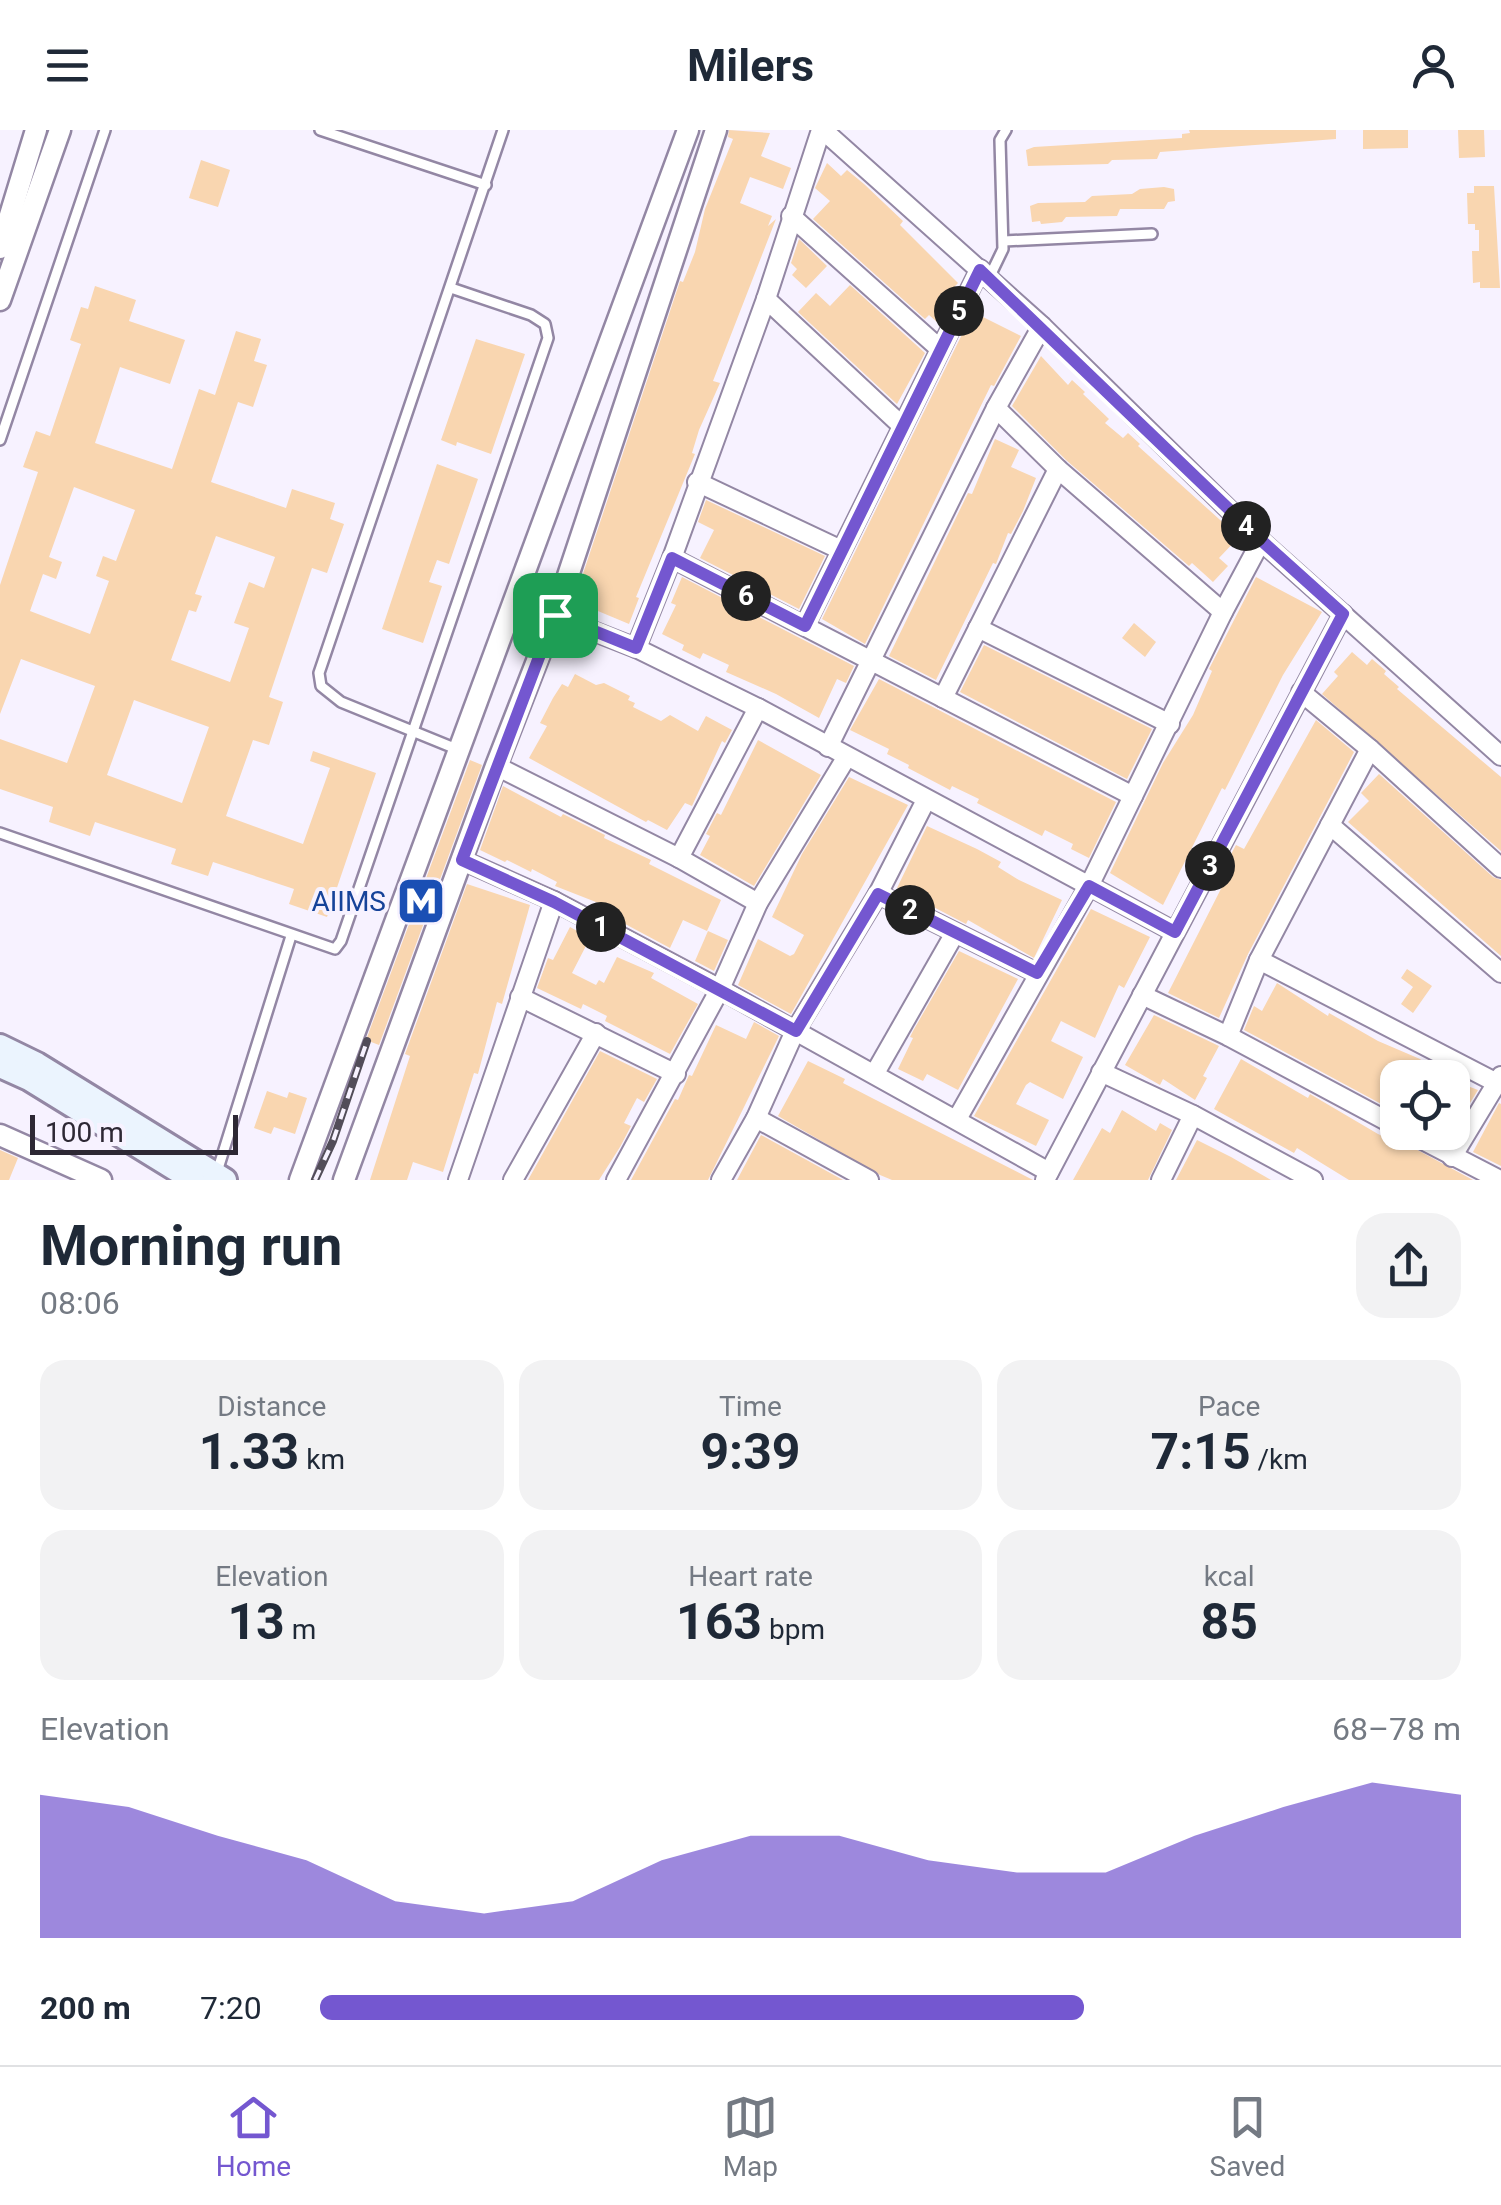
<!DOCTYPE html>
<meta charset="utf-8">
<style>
body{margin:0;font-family:Roboto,sans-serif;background:#f2f2f3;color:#1f2937;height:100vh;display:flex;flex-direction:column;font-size:38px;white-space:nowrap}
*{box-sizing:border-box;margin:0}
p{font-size:32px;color:#747a83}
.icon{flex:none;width:55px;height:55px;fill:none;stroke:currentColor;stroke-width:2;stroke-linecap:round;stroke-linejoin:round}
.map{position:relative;height:1050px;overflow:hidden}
.sheet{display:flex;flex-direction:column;background:#fff;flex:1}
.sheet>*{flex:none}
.buttons{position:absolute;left:1380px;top:930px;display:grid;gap:20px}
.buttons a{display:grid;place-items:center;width:90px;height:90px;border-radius:20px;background:#fff;box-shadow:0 2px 8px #0004;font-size:50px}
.scale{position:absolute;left:30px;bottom:25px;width:208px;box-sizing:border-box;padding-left:10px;border:5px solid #2d2834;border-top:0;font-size:28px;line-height:35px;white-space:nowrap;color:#2d2834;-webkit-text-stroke:8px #f7f2ff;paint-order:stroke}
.pin{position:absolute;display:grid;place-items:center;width:85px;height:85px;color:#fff;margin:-42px;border-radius:20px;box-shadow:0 5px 15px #0006}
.km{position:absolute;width:50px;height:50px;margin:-25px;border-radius:50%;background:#222;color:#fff;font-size:28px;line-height:50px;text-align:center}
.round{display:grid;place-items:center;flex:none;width:105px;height:105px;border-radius:30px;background:#f2f2f3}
.head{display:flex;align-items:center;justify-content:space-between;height:170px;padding:0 40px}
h1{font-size:55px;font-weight:700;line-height:75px}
.figures{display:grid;grid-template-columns:repeat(3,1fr);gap:15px;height:170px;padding:10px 40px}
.figures div{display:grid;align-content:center;border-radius:25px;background:#f2f2f3;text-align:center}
.figures b{font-size:50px;font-weight:700}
.figures small{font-size:28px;font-weight:400}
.figures p{font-size:28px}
.chart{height:280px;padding:20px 40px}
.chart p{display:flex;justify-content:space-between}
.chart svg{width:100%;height:180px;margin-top:10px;fill:#7457d0;opacity:.7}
ul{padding:0 40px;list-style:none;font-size:32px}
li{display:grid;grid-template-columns:160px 120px 1fr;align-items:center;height:75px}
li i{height:25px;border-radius:12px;background:#7457d0}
header{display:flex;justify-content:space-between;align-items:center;height:130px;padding:0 40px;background:#fff;font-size:45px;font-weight:700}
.dock{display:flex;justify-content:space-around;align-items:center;height:140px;border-top:2px solid #e0e1e3;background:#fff;font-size:28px;color:#747a83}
.dock a{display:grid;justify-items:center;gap:5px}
.dock .selected{color:#7457d0}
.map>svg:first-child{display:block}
</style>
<header><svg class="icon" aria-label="menu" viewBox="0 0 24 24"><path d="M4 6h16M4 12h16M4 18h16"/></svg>Milers<svg class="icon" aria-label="person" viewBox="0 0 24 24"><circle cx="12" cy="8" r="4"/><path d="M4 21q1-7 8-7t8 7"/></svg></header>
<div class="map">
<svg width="1501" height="1050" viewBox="0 0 1501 1050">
<rect width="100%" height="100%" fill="#f7f2ff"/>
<g fill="#f9d6b0" fill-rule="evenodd">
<path d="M729,0L770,3L761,26L791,38L783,59L750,47L740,73L772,86L768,96L776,89L713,251L720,253L699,300L692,323L695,324L636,467L639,468L629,494L574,471L680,151L683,152L695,122L705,79L733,9L728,7Z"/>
<path d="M1189,0H1336V9L1160,22L1157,29L1112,30L1108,34L1028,36L1026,20L1034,17L1182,8V4L1190,3Z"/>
<path d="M1363,0H1408V18L1363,19Z"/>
<path d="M1458,0H1484L1485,27L1459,28Z"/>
<path d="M201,30L230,40L218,77L189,68Z"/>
<path d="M827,33L841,46L847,40L864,54L903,91L900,95L958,153L938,174L945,181L937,192L929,185L925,189L813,89L830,71L815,58Z"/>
<path d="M1474,56H1494L1500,158H1480V152L1473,153L1472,121H1479V100H1475V94H1468L1467,63H1474Z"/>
<path d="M1164,57L1174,59L1175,71L1168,72L1164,79H1120L1117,86L1066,87L1062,92L1041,94L1040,91L1032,92L1030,76L1038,73L1085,72L1092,66L1132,64L1140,59Z"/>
<path d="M799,109L827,136L806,158L792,145L797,139L791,133Z"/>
<path d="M850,155L925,223L897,274L798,182L816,163L830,176Z"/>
<path d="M95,156L136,170L129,191L185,210L170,254L120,237L95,313L172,339L199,259L215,265L236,201L261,209L254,231L267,235L253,277L238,272L211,352L286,378L292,359L335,373L330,389L344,394L327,443L312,438L269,567L283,572L269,615L253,610L226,686L303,714L330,638L310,631L313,621L376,643L327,787L289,774L294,759L213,732L208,746L171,734L176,719L95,692L90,706L49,692L53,677L0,659V609L67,633L95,556L21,529L0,584V455L38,342L23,337L36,301L50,306L81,214L70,210L81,177L88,179ZM74,357L135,380L116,431L103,426L96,446L109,451L90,504L30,481L43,444L56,449L62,432L49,427ZM216,406L275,427L264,458L249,452L234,493L249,498L230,552L171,530L189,480L196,482L202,466L195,464ZM134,570L209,597L182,673L107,645Z"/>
<path d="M973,182L1021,206L994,256L991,255L865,514L822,489Z"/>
<path d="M476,209L525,224L491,324L457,312L456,316L441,310Z"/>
<path d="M1041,226L1068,255L1072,250L1085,262L1083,264L1109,289L1105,293L1123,308L1128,303L1140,314L1138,316L1239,407L1219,428L1228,436L1213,452L1192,433L1189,436L1066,330L1012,276Z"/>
<path d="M995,309L1019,320L1011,337L1036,348L1023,381L1011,404L1008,403L996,434L993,433L936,550L889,526L968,363L972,364Z"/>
<path d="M437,334L478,349L449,434L437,430L429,452L442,456L423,513L382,499Z"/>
<path d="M706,370L825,426L799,479L700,428L714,400L698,392Z"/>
<path d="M682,447L854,536L846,553L837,549L819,588L776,564L726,542L729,535L703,523L700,529L682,520L684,515L662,504L676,475L671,473Z"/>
<path d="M1256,447L1322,482L1283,545L1225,660L1222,658L1163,775L1110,743L1163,633L1193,585L1212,541L1209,539Z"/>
<path d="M1134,493L1156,512L1145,527L1122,508Z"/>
<path d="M984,515L1152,599L1127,649L960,562Z"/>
<path d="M1352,522L1367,535L1372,529L1386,541L1384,544L1399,557L1397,559L1501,647V721L1322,564L1338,546L1334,542Z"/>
<path d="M575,544L596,555L604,553L630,566L628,570L635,573L633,577L661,591L670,585L698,601L706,586L732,600L725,613L722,611L692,676L685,673L667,700L648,690L646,692L529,628L547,596L540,593L553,568L562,554L568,557Z"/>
<path d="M879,549L1116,672L1089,728L1071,719L1073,714L1045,700L1042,706L977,673L979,669L952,656L950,660L908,638L909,635L887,624L889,619L850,600Z"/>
<path d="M1316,590L1354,622L1248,824L1219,888L1168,863L1228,745L1222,741L1236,715L1244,719Z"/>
<path d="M758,610L821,645L754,756L700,725L710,706L706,704L717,683L721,685Z"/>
<path d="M470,630L482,635L379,915L366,910Z"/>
<path d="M1379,644L1493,747L1501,750V826L1348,692L1369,671L1361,663Z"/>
<path d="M849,647L908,675L791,884L738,855L758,809L790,826L794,824L804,805L772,787L802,724Z"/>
<path d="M503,656L561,687L563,684L605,705L604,708L651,730L649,734L721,770L707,801L683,790L670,818L599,780L601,774L555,756L557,752L532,739L531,742L507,730L505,732L480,720Z"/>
<path d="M927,696L977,719L1001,732L998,737L1019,750L1062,770L1034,828L968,790L966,794L897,758Z"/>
<path d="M467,754L530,775L502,874L497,872L478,944L474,943L443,1042L413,1032L407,1050H370L410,926L405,924Z"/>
<path d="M1091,779L1150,807L1124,858L1119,855L1095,908L1061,891L1051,911L1083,927L1063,969L1030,952L1026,955L1016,974L1049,990L1036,1016L974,986Z"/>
<path d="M570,797L590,808L572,843L596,855L599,850L604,853L617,827L654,843L651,848L698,874L670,924L605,891L607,886L583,874L581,879L537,858L548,828L553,830Z"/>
<path d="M708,801L728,810L714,841L695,831Z"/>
<path d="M959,821L1018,849L958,960L927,944L923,951L898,939L913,908L910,907L913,901Z"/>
<path d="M1407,839L1432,856L1413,883L1401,874L1413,857L1401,848Z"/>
<path d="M1277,853L1328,886L1329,883L1378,911L1420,929L1443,948H1398V983L1244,900L1254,876L1262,881Z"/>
<path d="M1154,885L1219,916L1203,946L1207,948L1195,970L1163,949L1160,955L1125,935Z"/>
<path d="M754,892L779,906L708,1050H631L675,969L678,970L689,945L692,946L716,895L746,909Z"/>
<path d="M600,921L657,949L644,972L637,968L624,993L631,996L620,1017L599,1050H528Z"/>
<path d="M1241,929L1308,968L1310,964L1378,1004L1395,1012L1397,1009L1473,1050H1349L1297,1018L1294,1023L1214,979Z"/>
<path d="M808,931L845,949L843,953L872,968L1033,1050H892L880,1045L778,986Z"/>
<path d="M1452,950L1478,960L1452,1002Z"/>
<path d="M267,961L287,968L289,962L307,968L295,1004L274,997L271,1004L254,998Z"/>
<path d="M1499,973L1501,974V1036L1473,1022Z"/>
<path d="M1122,980L1156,1001L1160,993L1172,1000L1148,1050H1073L1102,998L1110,1003Z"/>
<path d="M761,1005L843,1050H737Z"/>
<path d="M1197,1010L1231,1027L1271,1050H1176Z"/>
<path d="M0,1020L18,1028L9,1050H0Z"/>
</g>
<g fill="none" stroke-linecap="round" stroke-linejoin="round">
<g stroke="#9387a4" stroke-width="14">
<g id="service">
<path d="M320,0L486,55"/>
<path d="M1004,111L1152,104"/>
<path d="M989,148L1003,119L1000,10L1006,0"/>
<path d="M0,310L105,0"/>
<path d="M459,620L341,572L321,556L319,543L503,0"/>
<path d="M0,703L335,819L341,811L548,208L545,194L531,185L451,158"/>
<path d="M217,1042L291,806"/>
</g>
</g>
<g stroke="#9387a4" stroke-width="22">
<g id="minor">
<path d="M823,0L1042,196L1261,411L1501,626"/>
<path d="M791,86L940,219"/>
<path d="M766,169L901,295"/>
<path d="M996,278L1058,339L1223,482"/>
<path d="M697,352L841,420"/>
<path d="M672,428L1133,666"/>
<path d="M514,470L636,518L758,578L1175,802"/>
<path d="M805,495L980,139"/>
<path d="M978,498L1170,594"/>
<path d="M636,518L672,428L766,169L821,0"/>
<path d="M1301,562L1370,619L1501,738"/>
<path d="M943,568L1058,339"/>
<path d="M828,617L996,278L1042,196"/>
<path d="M496,636L679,728L758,773"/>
<path d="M1330,695L1501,843"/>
<path d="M679,728L758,578"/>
<path d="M462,730L554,771L720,859L1049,1042"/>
<path d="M878,764L1037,843"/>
<path d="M1259,830L1497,953"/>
<path d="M1142,865L1228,906L1398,997"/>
<path d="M520,867L676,944"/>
<path d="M1228,906L1259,830L1370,619"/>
<path d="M1101,942L1193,985L1313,1050"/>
<path d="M875,943L955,803"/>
<path d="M756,988L869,1050"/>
<path d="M957,989L1089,756L1223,482L1261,411"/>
<path d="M1407,1002L1500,1050"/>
<path d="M1452,1027L1501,946"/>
<path d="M458,1050L554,771"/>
<path d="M513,1050L596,903"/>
<path d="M616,1050L720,859L758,773L846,628"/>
<path d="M721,1050L756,988L795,901L878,764L926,670"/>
<path d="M1045,1050L1343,484"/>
<path d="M1161,1050L1193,985"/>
</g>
</g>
<g stroke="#9387a4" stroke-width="25">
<g id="tertiary">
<path d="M0,118L36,0"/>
<path d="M0,170L60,0"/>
<path d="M0,1005L101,1050"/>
<path d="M300,1050L688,0"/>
<path d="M344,1050L496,636L555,485L716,0"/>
</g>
</g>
<g stroke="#9387a4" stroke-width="28">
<g id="secondary">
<path d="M0,916L37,934L225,1050"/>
<path d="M0,936L29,949L193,1050"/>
</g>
</g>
<use href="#service" stroke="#fff" stroke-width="9"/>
<use href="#minor" stroke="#fff" stroke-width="18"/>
<use href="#tertiary" stroke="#fff" stroke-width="20"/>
<use href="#secondary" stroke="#ebf4fe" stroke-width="22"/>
<g stroke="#524d59" stroke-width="8">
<path id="rail" d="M315,1050L333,1011L367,911"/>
</g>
<use href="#rail" stroke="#f7f2ff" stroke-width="4" stroke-dasharray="11" stroke-linecap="butt"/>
</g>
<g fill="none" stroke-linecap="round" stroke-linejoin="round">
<g stroke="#fff" stroke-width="20">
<path id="route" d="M980,140L1262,411L1343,484L1175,802L1089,756L1037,843L878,764L796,901L554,772L462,730L555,485L636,518L672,428L805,496Z"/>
</g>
<use href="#route" stroke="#7457d0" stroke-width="12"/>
</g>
<defs>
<g id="metro-square" transform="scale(2.5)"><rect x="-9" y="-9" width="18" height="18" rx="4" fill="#1a4fb4" stroke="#f7f2ff"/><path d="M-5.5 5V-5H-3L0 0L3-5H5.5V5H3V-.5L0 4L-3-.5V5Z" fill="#fff"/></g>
</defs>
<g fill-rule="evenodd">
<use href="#metro-square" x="421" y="771"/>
</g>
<g text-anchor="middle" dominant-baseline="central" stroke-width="8" stroke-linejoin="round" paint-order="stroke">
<g font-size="28" fill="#164399" stroke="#f7f2ff" text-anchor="end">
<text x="386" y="771">AIIMS</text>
</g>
</g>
</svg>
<div class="buttons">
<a><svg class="icon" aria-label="locate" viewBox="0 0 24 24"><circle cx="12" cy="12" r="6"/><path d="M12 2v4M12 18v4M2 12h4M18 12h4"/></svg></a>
</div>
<div class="scale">100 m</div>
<div class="pin" style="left:555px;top:485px;background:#1e9e55"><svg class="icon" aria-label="arrive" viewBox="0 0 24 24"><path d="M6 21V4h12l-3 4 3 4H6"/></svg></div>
<b class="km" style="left:601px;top:797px">1</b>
<b class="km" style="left:910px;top:780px">2</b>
<b class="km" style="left:1210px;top:736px">3</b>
<b class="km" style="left:1246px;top:396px">4</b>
<b class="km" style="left:959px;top:181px">5</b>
<b class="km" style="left:746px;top:466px">6</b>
</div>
<section class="sheet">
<div class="head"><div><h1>Morning run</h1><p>08:06</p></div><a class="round"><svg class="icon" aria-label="share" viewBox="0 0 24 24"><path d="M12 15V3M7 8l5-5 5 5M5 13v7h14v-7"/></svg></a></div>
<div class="figures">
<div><p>Distance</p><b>1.33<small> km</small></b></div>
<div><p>Time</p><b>9:39</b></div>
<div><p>Pace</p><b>7:15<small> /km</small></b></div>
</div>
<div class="figures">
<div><p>Elevation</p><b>13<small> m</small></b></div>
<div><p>Heart rate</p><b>163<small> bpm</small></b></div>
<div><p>kcal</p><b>85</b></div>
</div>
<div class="chart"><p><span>Elevation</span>68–78 m</p>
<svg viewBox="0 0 160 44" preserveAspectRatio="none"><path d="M0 44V9L10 12L20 19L30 25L40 35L50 38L60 35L70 25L80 19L90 19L100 25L110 28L120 28L130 19L140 12L150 6L160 9V44z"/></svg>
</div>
<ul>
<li><b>200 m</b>7:20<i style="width:67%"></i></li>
</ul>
</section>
<nav class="dock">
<a class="selected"><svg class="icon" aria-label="home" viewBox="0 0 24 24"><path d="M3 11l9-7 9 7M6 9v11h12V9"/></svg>Home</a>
<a><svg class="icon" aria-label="map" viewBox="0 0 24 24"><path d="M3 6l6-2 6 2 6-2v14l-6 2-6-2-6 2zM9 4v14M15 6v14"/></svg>Map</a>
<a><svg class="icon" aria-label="saved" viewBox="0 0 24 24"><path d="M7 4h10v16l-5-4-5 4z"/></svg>Saved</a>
</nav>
